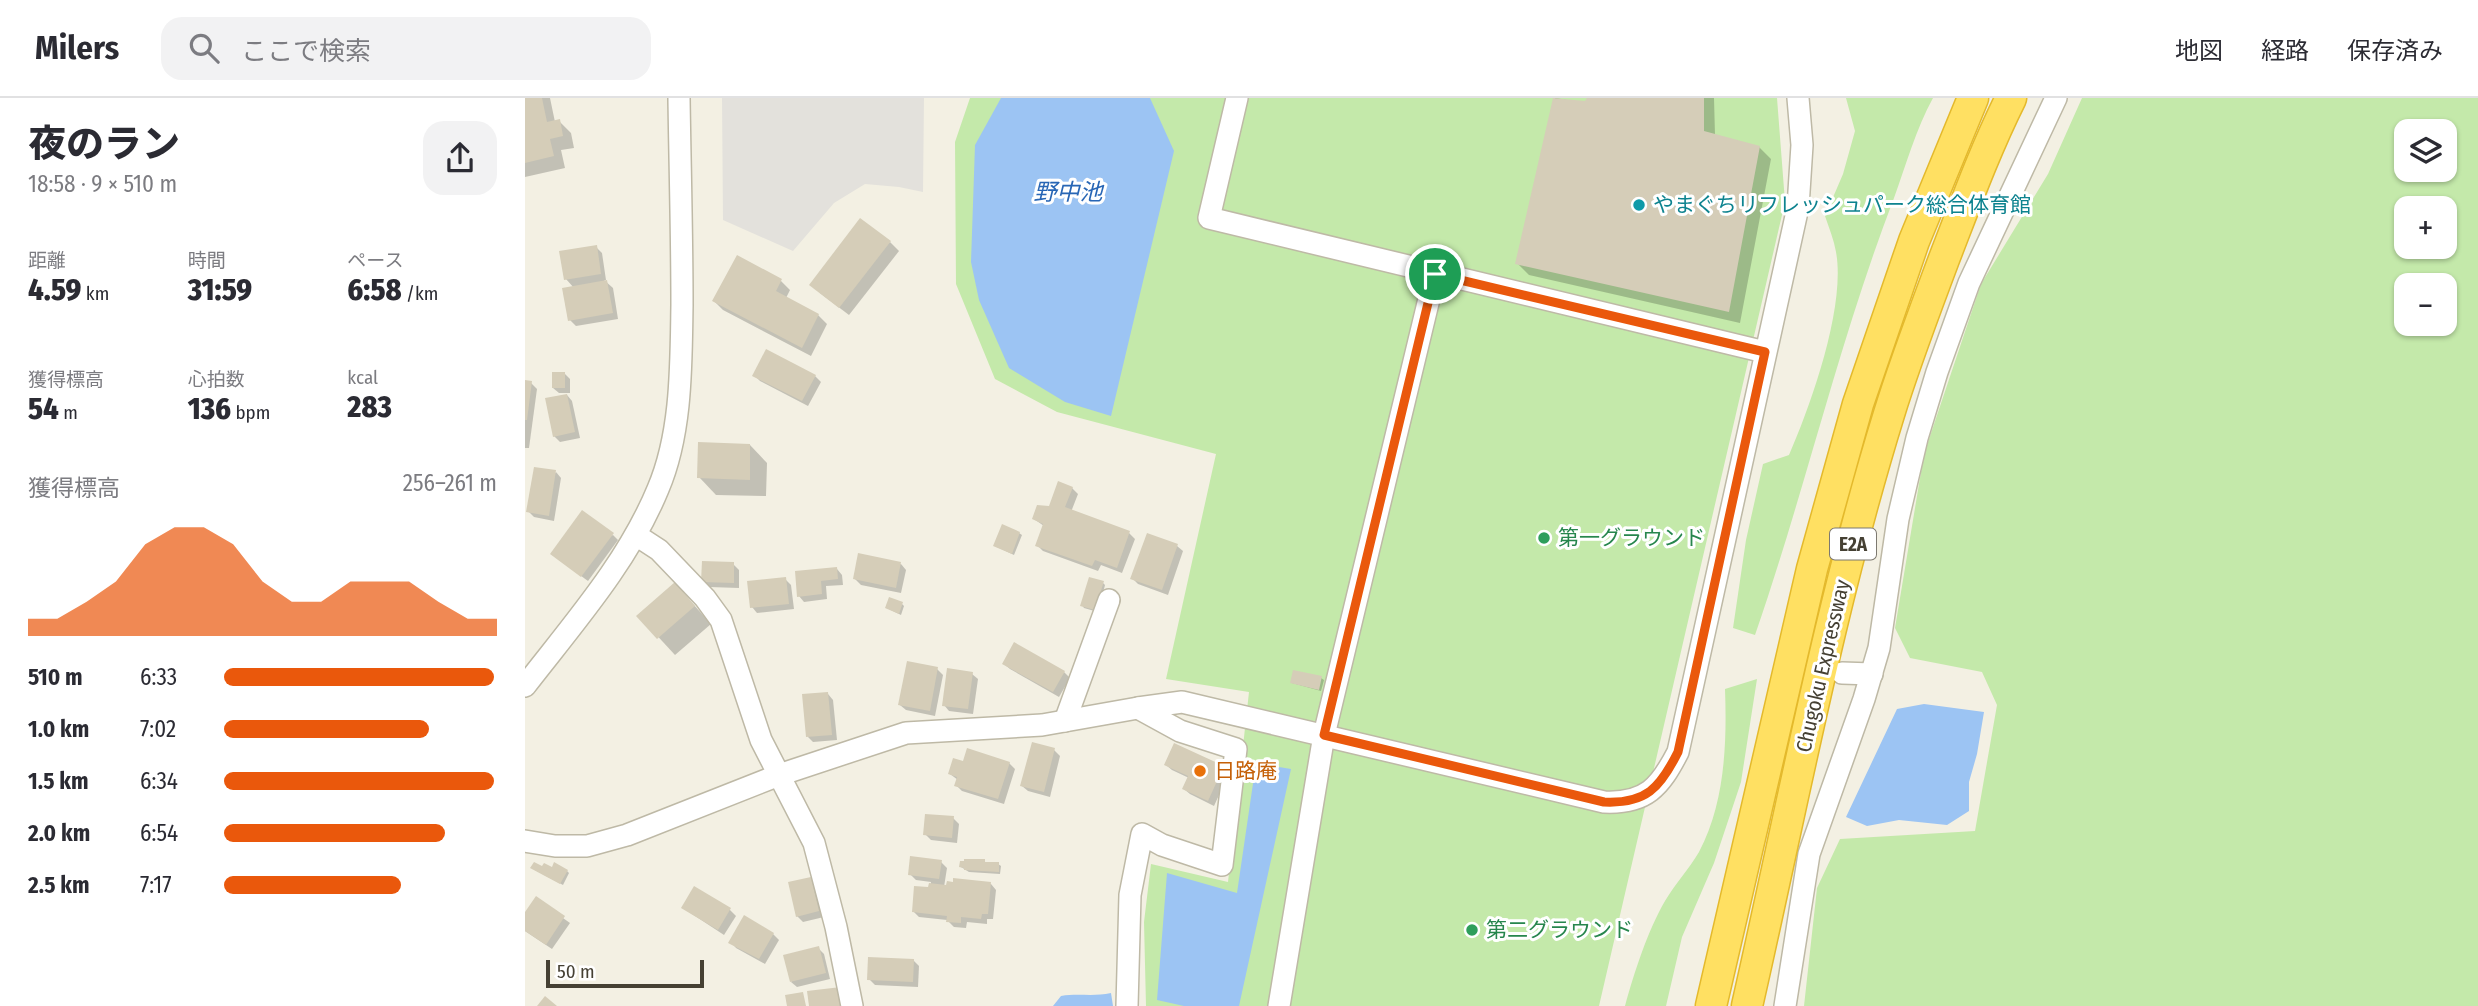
<!DOCTYPE html>
<html lang="ja">
<meta charset="utf-8">
<style>
body{margin:0;font-family:"Fira Sans Condensed","Noto Sans JP",sans-serif;background:#f2f2f3;color:#2b2b33;height:100vh;display:flex;flex-direction:column;font-size:26px;white-space:nowrap}
*{box-sizing:border-box;margin:0}
p{font-size:23px;color:#7c7c81}
.icon{flex:none;width:38px;height:38px;fill:none;stroke:currentColor;stroke-width:2;stroke-linecap:round;stroke-linejoin:round}
.map{position:relative;flex:1;overflow:hidden}
.panel{display:flex;flex-direction:column;background:#fff;width:525px}
.panel>*{flex:none}
.fabs{position:absolute;left:1869px;top:21px;display:grid;gap:14px}
.fabs a{display:grid;place-items:center;width:63px;height:63px;border-radius:14px;background:#fff;box-shadow:0 2px 5px #0004;font-size:35px}
.scale{position:absolute;left:21px;bottom:18px;width:158px;box-sizing:border-box;padding-left:7px;border:4px solid #454033;border-top:0;font-size:19px;line-height:24px;white-space:nowrap;color:#454033;-webkit-text-stroke:5px #fff;paint-order:stroke}
.pin{position:absolute;display:grid;place-items:center;width:60px;height:60px;color:#fff;margin:-30px;border:4px solid #fff;border-radius:50%;box-shadow:0 2px 7px #0007}
.round{display:grid;place-items:center;flex:none;width:74px;height:74px;border-radius:21px;background:#f2f2f3}
.summary{display:flex;align-items:center;justify-content:space-between;height:119px;padding:0 28px}
h1{font-size:38px;font-weight:800;line-height:52px}
.figures{display:grid;grid-template-columns:repeat(3,1fr);gap:10px;height:119px;padding:7px 28px}
.figures div{display:grid;align-content:center}
.figures b{font-size:30px;font-weight:800}
.figures small{font-size:19px;font-weight:400}
.figures p{font-size:19px}
.chart{height:196px;padding:14px 28px}
.chart p{display:flex;justify-content:space-between}
.chart svg{width:100%;height:126px;margin-top:7px;fill:#ea580c;opacity:.7}
ul{padding:0 28px;list-style:none;font-size:23px}
li{display:grid;grid-template-columns:112px 84px 1fr;align-items:center;height:52px}
li i{height:18px;border-radius:9px;background:#ea580c}
header{display:flex;align-items:center;gap:42px;box-sizing:border-box;height:98px;padding:0 35px;background:#fff;border-bottom:2px solid #e1e1e2}
header strong{font-size:33px}
nav{display:flex;gap:38px;margin-inline-start:auto;font-size:24px}
.search{width:490px;height:63px;background:#f2f2f3;display:flex;align-items:center;gap:18px;box-sizing:border-box;padding:0 24px;border-radius:21px;color:#7c7c81;font-size:26px}
main{display:flex;flex:1;min-height:0}
.map>svg:first-child{display:block}
</style>
<header>
<strong>Milers</strong>
<div class="search"><svg class="icon" aria-label="search" viewBox="0 0 24 24"><circle cx="10" cy="10" r="6"/><path d="M15 15l6 6"/></svg>ここで検索</div>
<nav><a>地図</a><a>経路</a><a>保存済み</a></nav>
</header>
<main>
<section class="panel">
<div class="summary"><div><h1>夜のラン</h1><p>18:58 · 9 × 510 m</p></div><a class="round"><svg class="icon" aria-label="share" viewBox="0 0 24 24"><path d="M12 15V3M7 8l5-5 5 5M5 13v7h14v-7"/></svg></a></div>
<div class="figures">
<div><p>距離</p><b>4.59<small> km</small></b></div>
<div><p>時間</p><b>31:59</b></div>
<div><p>ペース</p><b>6:58<small> /km</small></b></div>
</div>
<div class="figures">
<div><p>獲得標高</p><b>54<small> m</small></b></div>
<div><p>心拍数</p><b>136<small> bpm</small></b></div>
<div><p>kcal</p><b>283</b></div>
</div>
<div class="chart"><p><span>獲得標高</span>256–261 m</p>
<svg viewBox="0 0 160 44" preserveAspectRatio="none"><path d="M0 44V38L10 38L20 32L30 25L40 12L50 6L60 6L70 12L80 25L90 32L100 32L110 25L120 25L130 25L140 32L150 38L160 38V44z"/></svg>
</div>
<ul>
<li><b>510 m</b>6:33<i style="width:99%"></i></li>
<li><b>1.0 km</b>7:02<i style="width:75%"></i></li>
<li><b>1.5 km</b>6:34<i style="width:99%"></i></li>
<li><b>2.0 km</b>6:54<i style="width:81%"></i></li>
<li><b>2.5 km</b>7:17<i style="width:65%"></i></li>
</ul>
</section>
<div class="map">
<svg width="1953" height="908" viewBox="0 0 1953 908">
<rect width="100%" height="100%" fill="#f3f0e3"/>
<g fill="#c4e9aa" fill-rule="evenodd">
<path d="M445,0H1252L1260,104L1074,908H621L619,824L626,766L703,784L724,594L641,581L691,356L532,314L470,281L431,186L430,44Z"/>
<path d="M1321,0H1408C1391,31 1381,67 1369,100C1314,243 1280,393 1230,537L1208,530L1221,442L1238,366L1264,357C1286,307 1321,208 1311,154C1309,142 1304,130 1300,118L1318,76L1330,33Z"/>
<path d="M1557,0H1953V908H1279L1292,790L1315,741L1450,733L1472,607L1457,574L1385,560L1370,530L1399,356L1456,186L1523,76ZM1881,33H1920V72H1881ZM1881,110H1920V149H1881ZM1881,187H1920V226H1881Z"/>
<path d="M1232,581L1216,684L1189,765L1157,839L1141,908H1100C1109,875 1123,832 1140,803C1150,786 1164,771 1174,754C1200,705 1202,645 1200,591Z"/>
</g>
<path fill="#e3e1dc" d="M197,0H399L398,94L374,89L340,86L309,105L268,153L198,122Z"/>
<g fill="#9cc4f3">
<path d="M476,0H625L649,53L586,318L540,304L484,270L454,202L446,164L450,47Z"/>
<path d="M1399,606L1459,614L1452,656L1444,684V713L1422,727L1374,722L1342,728L1321,719L1372,611Z"/>
<path d="M731,665L766,671L714,908H659L632,902L642,775L712,795Z"/>
<path d="M586,895L588,908H528L536,898C553,895 568,899 586,895Z"/>
</g>
<g fill="#0003">
<path d="M0,0H25L30,24L34,23L46,35L49,50L36,52L40,70L0,79Z"/>
<path d="M1030,0L1060,5L1065,0H1189L1190,37L1234,49L1246,61L1215,225L1004,177L992,165Z"/>
<path d="M365,144L374,153L324,217L295,195Z"/>
<path d="M71,149L77,155L81,182H79L88,190L93,221L51,228L45,222L49,190L41,181Z"/>
<path d="M212,160L256,183L265,192L261,200L293,217L302,226L286,258L198,212L189,203Z"/>
<path d="M39,275L45,281V295H34L28,290Z"/>
<path d="M229,277L290,278L296,284L283,308L235,283Z"/>
<path d="M0,284L6,285L12,291L4,350H0Z"/>
<path d="M42,297L47,303L55,340L35,344L29,338Z"/>
<path d="M225,347L242,365L241,398L191,397L174,379Z"/>
<path d="M31,374L36,380L29,423L9,419L3,413Z"/>
<path d="M547,390L553,396L546,414L604,435L610,441L597,475L576,467L573,473L518,453L512,447L519,428L509,421Z"/>
<path d="M494,435L497,437L489,457L470,448Z"/>
<path d="M88,437L93,442L63,483L33,461Z"/>
<path d="M623,437L652,448L658,453L643,497L613,486L607,480Z"/>
<path d="M208,466L214,472V490L184,489L178,483Z"/>
<path d="M376,466L381,472L376,495L336,487L330,481Z"/>
<path d="M312,471L317,477L318,487L301,488L302,501L279,504L274,498Z"/>
<path d="M260,481L266,487L269,511L232,515L227,509Z"/>
<path d="M578,485L580,487L573,514L559,510L557,507Z"/>
<path d="M150,486L186,526L150,557L114,518Z"/>
<path d="M377,506L379,508L376,517L362,510Z"/>
<path d="M479,566L539,574L545,580L534,599L485,571Z"/>
<path d="M412,571L418,577L410,618L381,612L375,607Z"/>
<path d="M447,576L453,581L448,616L424,613L419,607Z"/>
<path d="M796,580L799,582L796,593L767,585Z"/>
<path d="M303,596L308,602L312,642L288,644L283,639Z"/>
<path d="M529,652L535,658L525,699L503,693L497,688Z"/>
<path d="M439,665H484L490,671L479,706L437,693L431,687L433,682L425,676Z"/>
<path d="M641,667L698,669L704,675L689,708L665,696L659,691L664,680L647,672Z"/>
<path d="M428,720L434,726L432,745L406,742L400,736Z"/>
<path d="M459,763L463,766H473L476,768L475,776L444,774L436,769Z"/>
<path d="M416,764L422,770L419,789L429,786H466L471,792L468,821H462V826L442,824L441,830L429,829L422,822L394,819L388,813L405,791L406,784L391,782L385,776Z"/>
<path d="M18,771L42,773L44,775L38,787L10,772Z"/>
<path d="M286,781L291,786L299,819L278,824L272,818Z"/>
<path d="M11,801L45,825L27,851L0,833V817Z"/>
<path d="M158,810L205,812L211,818L199,837Z"/>
<path d="M248,836L254,842L240,866L211,850L206,844Z"/>
<path d="M293,850L299,856L305,881L272,889L266,884Z"/>
<path d="M388,862L394,868L393,889L350,887L344,881Z"/>
</g>
<g fill="#d5cdb8">
<path d="M0,0H17L22,24L35,21L38,38L25,41L29,58L0,65Z"/>
<path d="M1028,0L1060,3L1062,0H1179V33L1235,48L1204,214L990,166Z"/>
<path d="M335,120L366,143L314,210L284,187Z"/>
<path d="M72,147L76,176L39,182L34,153Z"/>
<path d="M212,157L257,181L251,193L294,216L277,250L187,203Z"/>
<path d="M82,182L88,215L43,223L37,190Z"/>
<path d="M241,251L291,277L277,303L227,278Z"/>
<rect x="27" y="274" width="13" height="16"/>
<path d="M0,282L7,283L2,322H0Z"/>
<path d="M42,296L50,334L28,339L20,300Z"/>
<path d="M173,344L225,346V382L172,380Z"/>
<path d="M9,369L31,372L24,418L1,414Z"/>
<path d="M533,383L548,389L540,409L605,433L592,470L570,462L567,468L510,448L518,426L507,421L512,407L524,408Z"/>
<path d="M57,412L89,435L56,479L25,456Z"/>
<path d="M477,426L495,434L487,456L468,448Z"/>
<path d="M622,435L653,446L637,492L605,481Z"/>
<path d="M333,455L376,464L371,490L328,481Z"/>
<path d="M177,463L209,464V485L176,484Z"/>
<path d="M312,469L313,481L296,483L297,496L272,499L270,473Z"/>
<path d="M261,479L264,506L225,510L222,483Z"/>
<path d="M564,479L579,483L570,512L555,508Z"/>
<path d="M150,484L170,508L132,541L111,518Z"/>
<path d="M364,499L378,504L374,516L360,510Z"/>
<path d="M489,544L540,573L528,594L477,566Z"/>
<path d="M382,563L413,569L405,613L373,607Z"/>
<path d="M422,570L448,574L443,611L417,608Z"/>
<path d="M768,572L797,578L794,592L765,585Z"/>
<path d="M303,594L307,637L281,639L277,596Z"/>
<path d="M507,644L530,650L519,694L495,688Z"/>
<path d="M649,645L699,668L683,703L657,691L663,678L639,667Z"/>
<path d="M442,650L485,664L473,701L429,688L432,679L423,676L428,660L438,663Z"/>
<path d="M400,716L429,718L427,740L398,737Z"/>
<path d="M385,758L417,762L414,781L383,777Z"/>
<path d="M439,761H460V764H474V774L439,772V770L434,769L435,763H439Z"/>
<path d="M9,764L17,768L19,765L27,769L29,764L43,772L35,786L5,770Z"/>
<path d="M286,779L294,813L271,819L263,784Z"/>
<path d="M428,780L466,784L463,816H457L456,821L436,819V825L421,824L422,818L387,814L389,788L403,789L404,785L421,787L422,783L428,784Z"/>
<path d="M169,788L206,810L193,832L156,810Z"/>
<path d="M11,798L40,818L21,847L0,833V814Z"/>
<path d="M219,817L249,835L234,861L203,845Z"/>
<path d="M294,848L301,875L265,884L258,857Z"/>
<path d="M343,859L389,861L388,884L342,882Z"/>
<path d="M316,889L319,908H284L282,893Z"/>
<path d="M278,894L281,908H262L260,897Z"/>
<path d="M20,898L32,908H12Z"/>
</g>
<g fill="none" stroke-linecap="round" stroke-linejoin="round">
<g stroke="#beb9a6" stroke-width="24">
<g id="minor">
<path d="M712,0L684,120L1240,254"/>
<path d="M111,437L134,452L180,500L196,522L236,642L289,745L311,829L327,908"/>
<path d="M1317,575L1347,576"/>
<path d="M0,588C48,526 103,464 133,391C157,335 156,267 157,207C157,138 155,69 154,0"/>
<path d="M540,623L584,502"/>
<path d="M0,743L30,748H62L102,737L254,677L381,635L517,627L613,610L657,604L1079,704C1121,706 1135,689 1153,654L1273,109L1277,47L1273,0"/>
<path d="M602,908L605,797L617,736L637,747L697,767L711,651L655,633L613,610"/>
<path d="M754,908L799,637L910,176"/>
<path d="M1260,908L1284,756L1339,601L1354,550L1373,421L1392,340L1412,274L1444,185L1531,0"/>
</g>
</g>
<g stroke="#e4b92c" stroke-width="33">
<g id="highway">
<path d="M1186,908L1287,471L1333,306L1389,143L1448,0"/>
<path d="M1222,908C1267,710 1304,510 1364,316C1380,264 1400,212 1419,161C1440,107 1460,52 1486,0"/>
</g>
</g>
<use href="#minor" stroke="#fff" stroke-width="21"/>
<use href="#highway" stroke="#ffe062" stroke-width="30"/>
</g>
<g fill="none" stroke-linecap="round" stroke-linejoin="round">
<g stroke="#fff" stroke-width="14">
<path id="route" d="M910,176L1240,254L1153,654C1135,690 1121,706 1079,704L799,637Z"/>
</g>
<use href="#route" stroke="#ea580c" stroke-width="9"/>
</g>
<circle fill="#0f9aa8" stroke="#fff" stroke-width="2.5" cx="1114" cy="107" r="7"/>
<g fill="#2e9e5b" stroke="#fff" stroke-width="2.5">
<circle cx="1019" cy="440" r="7"/>
<circle cx="947" cy="832" r="7"/>
</g>
<circle fill="#e8710a" stroke="#fff" stroke-width="2.5" cx="675" cy="673" r="7"/>
<g text-anchor="middle" dominant-baseline="central" stroke-width="6" stroke-linejoin="round" paint-order="stroke">
<rect fill="#fff" stroke="#7d7970" stroke-width="2" x="1305" y="430.5" width="46" height="31" rx="5"/>
<g font-size="19" font-weight="bold" fill="#454033">
<text x="1328" y="446">E2A</text>
</g>
<g font-size="21" fill="#0d838f" stroke="#fff" text-anchor="start">
<text x="1128" y="107">やまぐちリフレッシュパーク総合体育館</text>
</g>
<g font-size="21" fill="#27864d" stroke="#fff" text-anchor="start">
<text x="1033" y="440">第一グラウンド</text>
<text x="961" y="832">第二グラウンド</text>
</g>
<g font-size="21" fill="#454033" stroke="#fff">
<text transform="translate(1298 568) rotate(-77)">Chugoku Expressway</text>
</g>
<g font-size="21" fill="#c56008" stroke="#fff" text-anchor="start">
<text x="689" y="673">日路庵</text>
</g>
<g font-size="23" font-style="italic" fill="#2866b5" stroke="#fff">
<text x="543" y="94">野中池</text>
</g>
</g>
</svg>
<div class="fabs">
<a><svg class="icon" aria-label="layers" viewBox="0 0 24 24"><path d="M12 4l9 5-9 5-9-5zM3 14l9 5 9-5"/></svg></a>
<a>+</a>
<a>−</a>
</div>
<div class="scale">50 m</div>
<div class="pin" style="left:910px;top:176px;background:#1e9e55"><svg class="icon" aria-label="arrive" viewBox="0 0 24 24"><path d="M6 21V4h12l-3 4 3 4H6"/></svg></div>
</div>
</main>
